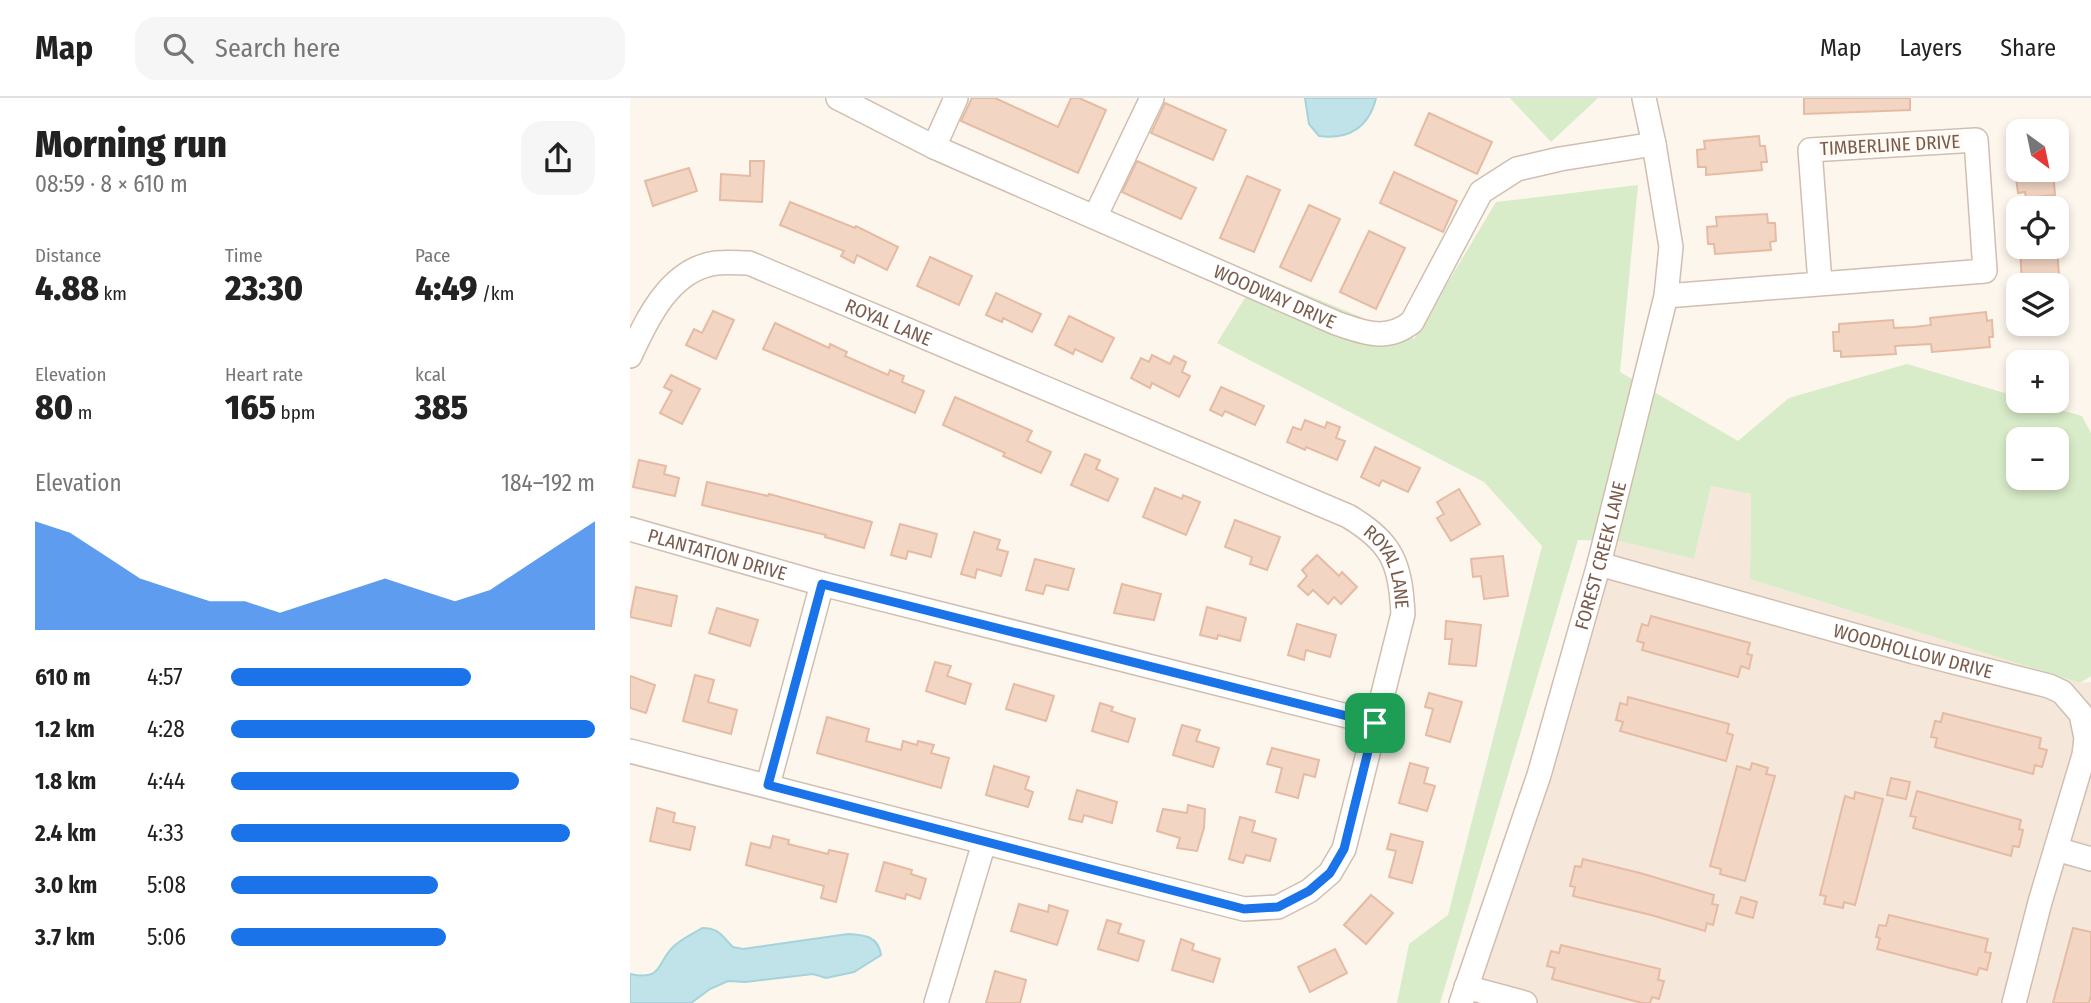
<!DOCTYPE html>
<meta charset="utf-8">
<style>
body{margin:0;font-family:"Fira Sans Condensed",sans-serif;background:#f6f6f6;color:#222;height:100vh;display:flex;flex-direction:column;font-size:26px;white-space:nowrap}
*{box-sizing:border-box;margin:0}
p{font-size:23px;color:#767676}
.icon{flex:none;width:38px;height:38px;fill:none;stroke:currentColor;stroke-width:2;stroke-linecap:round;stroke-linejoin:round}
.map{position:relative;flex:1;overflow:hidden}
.panel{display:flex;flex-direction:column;background:#fff;width:630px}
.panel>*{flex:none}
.needle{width:46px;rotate:147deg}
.buttons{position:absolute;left:1376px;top:21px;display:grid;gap:14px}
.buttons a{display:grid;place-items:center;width:63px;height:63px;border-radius:14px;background:#fff;box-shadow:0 4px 10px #0003;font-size:35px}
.pin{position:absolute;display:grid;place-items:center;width:60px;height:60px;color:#fff;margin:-30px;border-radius:14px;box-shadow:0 4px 10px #0006}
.round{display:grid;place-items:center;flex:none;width:74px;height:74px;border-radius:21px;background:#f6f6f6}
.overview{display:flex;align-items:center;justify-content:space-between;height:119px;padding:0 35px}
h1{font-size:38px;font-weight:800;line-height:52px}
.stats{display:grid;grid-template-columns:repeat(3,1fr);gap:10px;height:119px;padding:7px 35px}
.stats div{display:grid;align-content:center}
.stats b{font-size:35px;font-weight:800}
.stats small{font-size:19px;font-weight:400}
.stats p{font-size:19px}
.chart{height:196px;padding:14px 35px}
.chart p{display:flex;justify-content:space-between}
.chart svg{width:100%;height:126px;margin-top:7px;fill:#1a73e8;opacity:.7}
ul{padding:0 35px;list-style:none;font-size:23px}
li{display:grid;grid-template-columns:112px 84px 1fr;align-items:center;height:52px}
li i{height:18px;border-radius:9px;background:#1a73e8}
header{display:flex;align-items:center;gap:42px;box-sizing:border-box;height:98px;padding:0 35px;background:#fff;border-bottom:2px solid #e0e0e0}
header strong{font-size:33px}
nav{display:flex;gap:38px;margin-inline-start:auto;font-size:24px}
.search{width:490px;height:63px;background:#f6f6f6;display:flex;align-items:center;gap:18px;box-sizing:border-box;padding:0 24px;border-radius:21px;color:#767676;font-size:26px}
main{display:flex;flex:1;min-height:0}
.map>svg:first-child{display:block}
</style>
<header>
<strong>Map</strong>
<div class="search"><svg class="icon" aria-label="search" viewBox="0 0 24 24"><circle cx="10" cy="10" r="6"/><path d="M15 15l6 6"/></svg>Search here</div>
<nav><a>Map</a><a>Layers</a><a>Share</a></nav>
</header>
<main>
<section class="panel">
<div class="overview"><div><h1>Morning run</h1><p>08:59 · 8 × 610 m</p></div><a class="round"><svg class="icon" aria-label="share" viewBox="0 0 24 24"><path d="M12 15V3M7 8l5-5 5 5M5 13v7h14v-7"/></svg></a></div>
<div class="stats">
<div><p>Distance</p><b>4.88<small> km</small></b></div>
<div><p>Time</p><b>23:30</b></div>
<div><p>Pace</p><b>4:49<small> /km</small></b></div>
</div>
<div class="stats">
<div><p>Elevation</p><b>80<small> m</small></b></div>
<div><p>Heart rate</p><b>165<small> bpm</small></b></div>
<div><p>kcal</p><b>385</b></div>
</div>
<div class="chart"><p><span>Elevation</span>184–192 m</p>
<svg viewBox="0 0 160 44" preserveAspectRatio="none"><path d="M0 44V6L10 10L20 18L30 26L40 30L50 34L60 34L70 38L80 34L90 30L100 26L110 30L120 34L130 30L140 22L150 14L160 6V44z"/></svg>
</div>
<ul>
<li><b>610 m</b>4:57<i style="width:66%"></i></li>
<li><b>1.2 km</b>4:28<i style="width:100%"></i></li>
<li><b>1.8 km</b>4:44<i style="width:79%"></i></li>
<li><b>2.4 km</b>4:33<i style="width:93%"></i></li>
<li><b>3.0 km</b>5:08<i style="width:57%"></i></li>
<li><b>3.7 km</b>5:06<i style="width:59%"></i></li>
</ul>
</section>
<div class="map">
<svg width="1461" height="905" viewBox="0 0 1461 905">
<rect width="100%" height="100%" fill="#fdf6ec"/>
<path fill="#f5e8da" d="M1081,388L1121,396L1120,481L1450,585L1461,584V905H844L989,443L1064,461Z"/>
<g fill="#d8ecc9" fill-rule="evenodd">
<path d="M880,0H968L921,44Z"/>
<path d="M1008,87L990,274L1108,343L1159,300L1277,266L1388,299V303H1400L1452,318L1461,335V578L1450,585L1120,481L1121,396L1081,388L1064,461L989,443L948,442L810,905H767L779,846L818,817L912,448L854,384L587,245L629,177L784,241L866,104ZM1388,341H1426V380H1388Z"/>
</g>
<g fill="#bfe3e8" stroke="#a5d3da" stroke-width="2">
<path d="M675,0H746C739,29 719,42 689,38L679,26Z"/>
<path d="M72,830C89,830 91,837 103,849L113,851L218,836C235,837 248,838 251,857L224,874L196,880L183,876L115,884L98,883L80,891L61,905H0V876C33,883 26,866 43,849C51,841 63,836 72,830Z"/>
</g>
<g fill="#f3d5c3" stroke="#e6bba3" stroke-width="2">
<path d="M342,0H365L428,29L441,0H449L476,12L448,75L331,23Z"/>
<path d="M1174,0H1280V12L1174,16Z"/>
<path d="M535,5L596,32L583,62L521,35Z"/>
<path d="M799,15L862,44L847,76L785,47Z"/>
<path d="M1129,38L1130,48H1135L1137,64H1131L1132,72L1076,77V69H1068L1067,52L1075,51L1074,43Z"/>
<path d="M120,63H134L132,104L90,102L91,76L120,78Z"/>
<path d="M507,63L566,90L551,121L492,94Z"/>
<path d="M59,70L67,93L23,108L15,83Z"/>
<path d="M1385,72H1423L1425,97L1396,100L1395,94L1388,95Z"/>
<path d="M764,74L827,103L813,134L750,105Z"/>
<path d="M617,78L650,92L624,154L590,140Z"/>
<path d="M160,104L225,130L226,128L268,149L257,172L227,157L224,165L211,158L214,153L150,127Z"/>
<path d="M679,107L710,121L681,183L650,169Z"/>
<path d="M1137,116L1138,125H1145L1146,143L1140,144L1141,152L1085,156L1084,146H1078L1077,129L1087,128L1086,119Z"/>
<path d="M739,133L775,150L746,211L710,194Z"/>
<path d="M1390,149H1427L1429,178H1421V187H1392Z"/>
<path d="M300,159L342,178L329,207L287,188Z"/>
<path d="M366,195L411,216L402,234L373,220L372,224L356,217Z"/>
<path d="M83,213L104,222L86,261L56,247L64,231L72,235Z"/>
<path d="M1356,214L1357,223L1362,222L1363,239H1359L1360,249L1302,254L1301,246L1265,248L1266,256L1211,259V253H1204L1203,234H1209V226L1263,222L1264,230L1284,229L1301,227L1300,220Z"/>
<path d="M439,218L484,240L472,264L445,251L443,256L425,247Z"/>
<path d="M145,225L199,250L200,246L217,254L215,258L258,277L260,272L274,278L272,284L294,293L285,315L133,251Z"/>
<path d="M522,257L540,266L544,258L556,264L552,274L560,278L549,299L522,285L520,290L501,280L511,260L519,264Z"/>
<path d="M41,277L70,291L52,326L30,315L42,293L34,289Z"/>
<path d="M591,289L634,308L625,327L595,313L592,318L580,312Z"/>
<path d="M325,299L402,333L397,343L421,354L411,375L373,358L375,355L313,327Z"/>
<path d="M675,322L695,330L697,324L710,329L706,340L715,343L707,362L676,349L675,352L657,344L663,329L671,332Z"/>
<path d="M745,349L790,370L778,394L752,382L749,388L731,379Z"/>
<path d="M455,356L470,362L466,371L488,381L478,403L441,387Z"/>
<path d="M9,362L36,368L34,376L49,380L45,398L3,389Z"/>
<path d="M77,384L138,398L139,396L242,424L234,450L195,439L196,437L72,407Z"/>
<path d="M525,390L552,401L553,397L570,404L556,437L513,419Z"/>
<path d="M829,391L850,426L821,443L807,420L814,416L807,404Z"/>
<path d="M605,422L650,439L637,472L620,466L622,459L595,449Z"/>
<path d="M270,426L307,436L301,459L278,453L276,461L261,457Z"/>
<path d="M344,434L370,442L367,451L378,454L371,478L347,471L345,480L331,476Z"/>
<path d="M687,457L709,478L712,474L727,489L711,506L704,499L698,506L683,492L678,497L668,488L677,478L672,472Z"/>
<path d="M873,458L878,498L854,501L851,478L843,479L841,461Z"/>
<path d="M405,461L444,471L438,492L416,487L413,496L396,492Z"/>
<path d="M492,486L531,496L524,522L484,515Z"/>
<path d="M6,489L47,498L41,528L0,519Z"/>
<path d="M577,509L616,520L610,543L588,537L587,541L570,537Z"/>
<path d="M87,510L128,522L120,548L79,535Z"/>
<path d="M1021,518L1120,545L1117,556L1122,557L1119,571L1111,568L1108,579L1012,552L1014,545L1007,543L1012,526L1018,528Z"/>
<path d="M816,523L851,527L846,568L819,566L822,541H815Z"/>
<path d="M667,526L706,537L700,559L676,552L674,562L658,557Z"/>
<path d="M305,564L321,568L317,578L341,586L335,606L296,593Z"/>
<path d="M65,577L84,582L78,604L107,612L101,636L53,623Z"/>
<path d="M0,578L25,587L16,615L0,610Z"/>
<path d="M384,586L424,598L416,623L376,611Z"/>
<path d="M799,595L832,604L820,644L796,637L803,611L795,609Z"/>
<path d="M998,599L1099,626L1097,635L1103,637L1096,663L990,633L993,624L986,622L990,605L997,607Z"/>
<path d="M470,605L483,609L481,613L505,621L498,644L462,633Z"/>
<path d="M1313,615L1411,640L1409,650L1417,652L1412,669L1405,667L1403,676L1305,649L1307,640L1301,639L1305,623L1311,624Z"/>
<path d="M197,619L239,631L236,643L271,652L273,643L287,647L288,643L304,647L301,655L319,660L311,690L187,655Z"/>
<path d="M552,627L570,632L566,643L589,650L583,669L543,657Z"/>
<path d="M642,650L689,662L685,679L674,676L668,700L646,694L652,670L637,666Z"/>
<path d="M780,665L798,670L794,685L805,688L797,713L769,705Z"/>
<path d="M1122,665L1138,670L1136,676L1145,678L1115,783L1090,776L1091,771L1080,768L1107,668L1120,672Z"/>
<path d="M364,668L399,679L395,691L403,694L398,709L356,697Z"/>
<path d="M1261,680L1280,684L1276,701L1257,697Z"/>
<path d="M447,692L487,704L482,725L454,717L452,724L439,721Z"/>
<path d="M1287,693L1391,722L1389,731L1393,732L1389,749L1383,748L1381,758L1283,730L1286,719L1280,718Z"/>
<path d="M1225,694L1253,701L1225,807L1214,804L1213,810L1194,806L1196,798L1190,797L1215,698L1224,701Z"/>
<path d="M558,707L575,711L574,730L567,753L547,750L550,740L527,733L533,711L557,715Z"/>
<path d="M27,710L45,715L43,724L65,729L60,752L20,743Z"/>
<path d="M610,719L625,723L622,734L646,741L640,763L616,757L613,765L599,761Z"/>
<path d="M761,736L793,744L782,785L759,779L766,753L757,751Z"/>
<path d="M143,738L159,742L158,746L198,756L199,752L218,756L206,804L191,800L194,788L116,767L121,745L140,750Z"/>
<path d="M953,761L1010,775L1084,797L1082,806L1088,807L1083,827L1077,825L1075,833L1021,817L943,798L945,789L940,788L945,768L951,769Z"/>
<path d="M254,764L282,772L281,776L296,781L290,801L276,796L275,801L246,793Z"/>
<path d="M741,797L763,815L736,846L714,827Z"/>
<path d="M1111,799L1127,804L1123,820L1106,815Z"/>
<path d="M389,806L418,814L419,807L438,813L427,847L381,833Z"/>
<path d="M1259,817L1358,841L1355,854L1361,855L1357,872L1349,870L1347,877L1247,851L1250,840L1246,839L1249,827L1256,828Z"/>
<path d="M477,822L491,826L488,835L514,843L508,863L468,851Z"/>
<path d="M1443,830L1461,834V897L1459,905H1423Z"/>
<path d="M551,841L564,846L562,852L590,861L583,884L542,872Z"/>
<path d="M931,847L1030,871L1028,882L1034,883L1029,901L1022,899L1020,905H1012L922,881L925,870L917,868L921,853L929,855Z"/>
<path d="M705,851L717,875L680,894L668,869Z"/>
<path d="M365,873L396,882L390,905H356Z"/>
</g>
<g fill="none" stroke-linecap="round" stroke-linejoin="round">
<g stroke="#d1beb0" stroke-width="26">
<g id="minor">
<path id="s1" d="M208,0L304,49L706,225C734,235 757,244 782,224L851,94L887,71L930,61L1024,46"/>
<path d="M304,49L326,0"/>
<path d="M465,119L522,0"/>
<path d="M1036,198L1355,173L1346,42L1180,52L1190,185"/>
<path id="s2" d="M0,258C17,221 40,171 86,165C97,164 109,165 119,165L718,418C763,445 770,465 773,516L714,751L700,775L679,793L648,809L614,811L0,653"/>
<path id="s3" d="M0,431L192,486L745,625"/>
<path id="s4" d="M969,466L1284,554L1419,588L1432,594L1451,616L1456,640L1454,657L1410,804L1384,905"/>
<path d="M138,687L192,486"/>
<path d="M1426,751L1461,761"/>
<path d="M836,889L895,905"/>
<path d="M306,905L354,745"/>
<path id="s5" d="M831,905L909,677L969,466L1036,198L1041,149L1024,46L1014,0"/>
</g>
</g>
<use href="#minor" stroke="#fff" stroke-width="23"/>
</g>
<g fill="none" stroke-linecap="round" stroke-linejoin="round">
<g stroke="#fff" stroke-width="14">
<path id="route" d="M192,486L745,625L714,751L700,775L679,793L648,809L614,811L138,687Z"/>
</g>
<use href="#route" stroke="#1a73e8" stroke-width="9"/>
</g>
<g text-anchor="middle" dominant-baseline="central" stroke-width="7" stroke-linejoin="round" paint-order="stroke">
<g font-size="19" fill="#7a5c4d" stroke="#fffaf3">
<text transform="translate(1260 47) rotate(-3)">TIMBERLINE DRIVE</text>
<text stroke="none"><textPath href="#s1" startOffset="480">WOODWAY DRIVE</textPath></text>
<text stroke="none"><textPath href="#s2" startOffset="317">ROYAL LANE</textPath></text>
<text stroke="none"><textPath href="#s3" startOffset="91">PLANTATION DRIVE</textPath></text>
<text stroke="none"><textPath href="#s5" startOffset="469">FOREST CREEK LANE</textPath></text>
<text stroke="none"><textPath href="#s2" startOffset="884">ROYAL LANE</textPath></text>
<text stroke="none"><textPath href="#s4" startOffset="326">WOODHOLLOW DRIVE</textPath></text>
</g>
</g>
</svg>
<div class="buttons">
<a><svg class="needle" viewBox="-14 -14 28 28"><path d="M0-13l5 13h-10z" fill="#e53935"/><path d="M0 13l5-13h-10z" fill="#767676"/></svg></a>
<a><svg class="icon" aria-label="locate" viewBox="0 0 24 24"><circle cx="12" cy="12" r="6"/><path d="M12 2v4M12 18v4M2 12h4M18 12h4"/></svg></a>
<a><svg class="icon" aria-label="layers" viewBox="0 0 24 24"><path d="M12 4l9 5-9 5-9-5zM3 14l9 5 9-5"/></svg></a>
<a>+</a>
<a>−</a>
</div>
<div class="pin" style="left:745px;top:625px;background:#1e9e55"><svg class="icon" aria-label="arrive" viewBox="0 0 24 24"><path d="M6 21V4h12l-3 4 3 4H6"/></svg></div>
</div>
</main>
